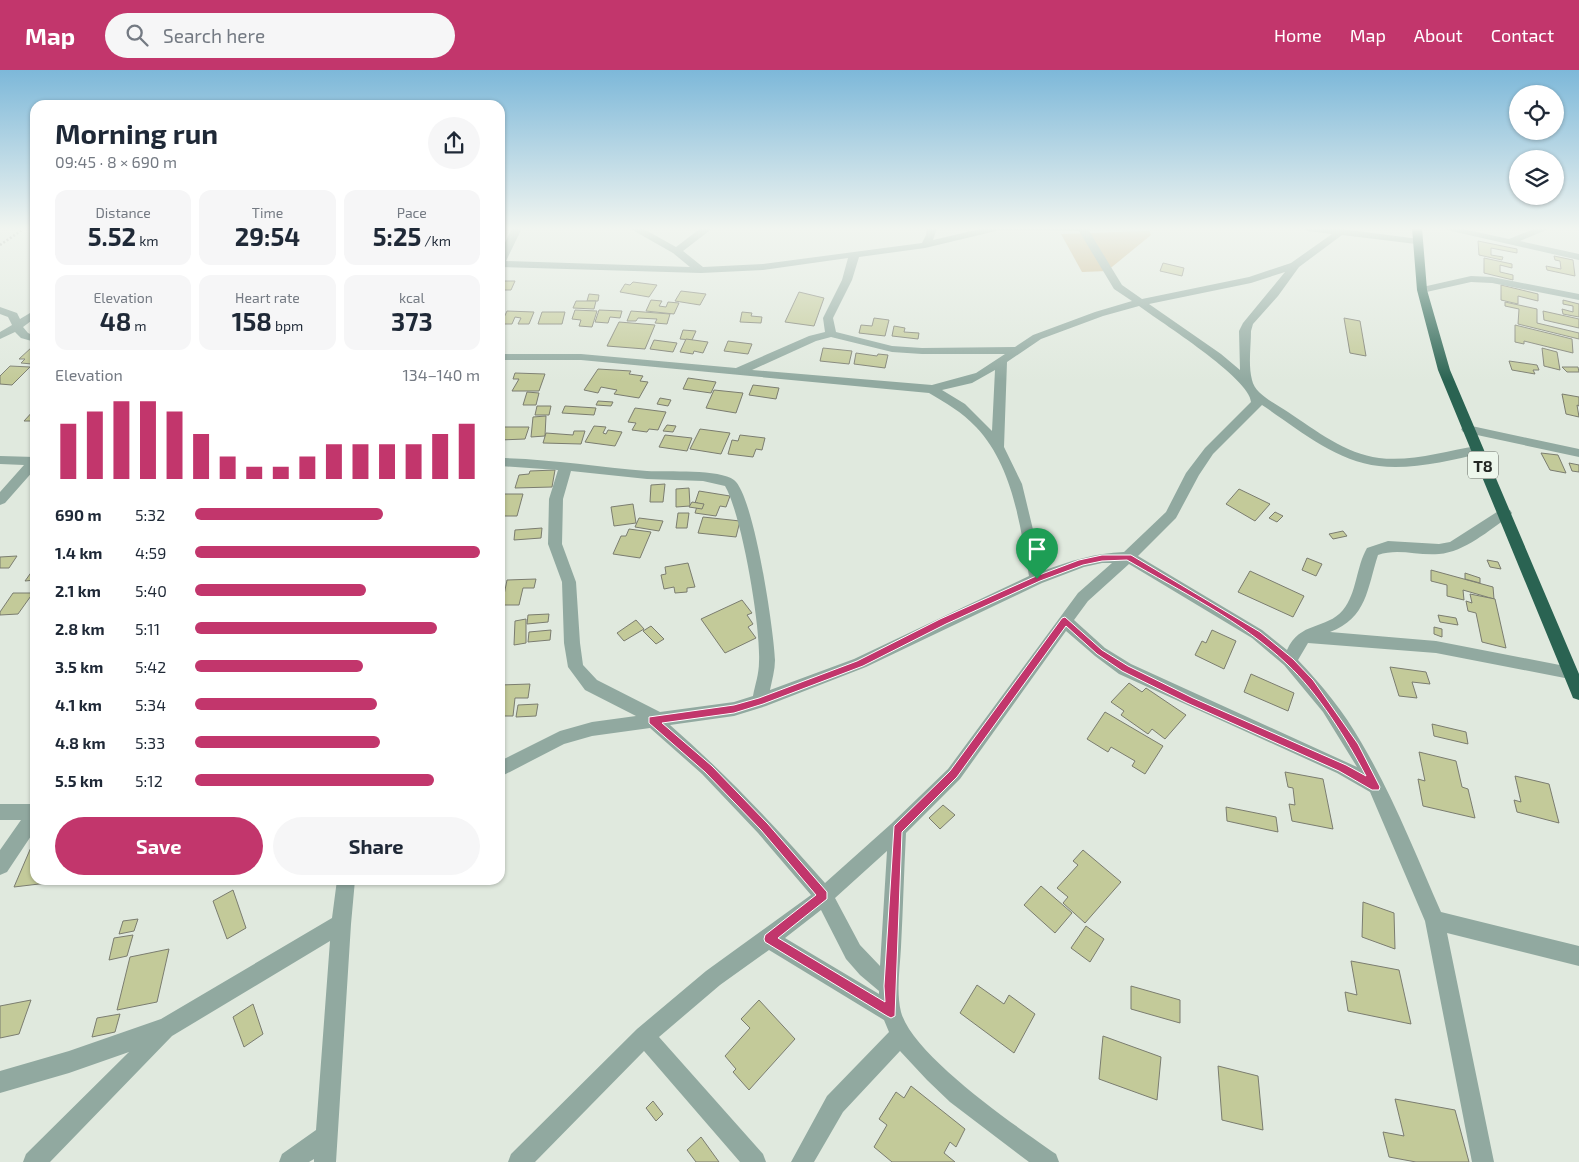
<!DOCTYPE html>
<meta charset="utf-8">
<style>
body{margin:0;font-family:"Exo 2",sans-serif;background:#f6f6f7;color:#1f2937;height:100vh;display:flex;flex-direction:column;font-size:19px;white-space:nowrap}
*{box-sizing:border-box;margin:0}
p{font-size:16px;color:#747a83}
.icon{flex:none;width:28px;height:28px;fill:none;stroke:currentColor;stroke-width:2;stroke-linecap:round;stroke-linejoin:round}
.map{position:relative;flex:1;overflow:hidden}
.side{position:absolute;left:30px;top:30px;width:475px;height:785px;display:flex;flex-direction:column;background:#fff;border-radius:15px;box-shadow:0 1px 4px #0004}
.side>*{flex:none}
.tools{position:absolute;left:1509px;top:15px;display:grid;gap:10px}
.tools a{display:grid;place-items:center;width:55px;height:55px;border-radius:50%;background:#fff;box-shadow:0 1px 4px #0004;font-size:25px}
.pin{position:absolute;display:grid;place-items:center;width:42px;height:42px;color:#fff;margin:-51px -21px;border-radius:50% 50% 50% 0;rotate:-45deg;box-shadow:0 0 5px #0007}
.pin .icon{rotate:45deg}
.round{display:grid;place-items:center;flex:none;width:52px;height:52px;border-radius:26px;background:#f6f6f7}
.overview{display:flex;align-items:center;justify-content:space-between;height:85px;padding:0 25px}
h1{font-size:28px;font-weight:700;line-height:38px}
.metrics{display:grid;grid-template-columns:repeat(3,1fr);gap:8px;height:85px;padding:5px 25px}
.metrics div{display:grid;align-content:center;border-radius:12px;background:#f6f6f7;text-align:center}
.metrics b{font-size:25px;font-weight:700}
.metrics small{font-size:14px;font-weight:400}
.metrics p{font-size:14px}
.chart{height:140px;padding:10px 25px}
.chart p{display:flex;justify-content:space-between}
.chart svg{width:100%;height:90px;margin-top:5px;stroke:#c2366c;stroke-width:6}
.cta{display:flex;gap:10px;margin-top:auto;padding:10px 25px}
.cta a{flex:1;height:58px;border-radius:30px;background:#c2366c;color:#fff;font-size:20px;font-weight:700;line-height:58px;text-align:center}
.cta a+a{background:#f6f6f7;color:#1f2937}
ul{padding:0 25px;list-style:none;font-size:16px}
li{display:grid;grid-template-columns:80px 60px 1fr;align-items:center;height:38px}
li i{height:12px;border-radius:6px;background:#c2366c}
header{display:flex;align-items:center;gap:30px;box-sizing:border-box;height:70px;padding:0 25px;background:#c2366c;color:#fff}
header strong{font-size:24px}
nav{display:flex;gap:28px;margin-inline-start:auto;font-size:18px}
.search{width:350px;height:45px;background:#f6f6f7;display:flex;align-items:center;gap:12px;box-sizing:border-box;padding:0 18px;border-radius:28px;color:#747a83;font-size:19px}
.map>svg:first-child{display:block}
</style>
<header>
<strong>Map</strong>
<div class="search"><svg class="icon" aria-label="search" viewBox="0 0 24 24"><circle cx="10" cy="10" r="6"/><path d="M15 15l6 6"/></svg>Search here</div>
<nav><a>Home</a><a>Map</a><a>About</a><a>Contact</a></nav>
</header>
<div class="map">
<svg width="1579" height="1092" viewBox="0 0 1579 1092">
<rect width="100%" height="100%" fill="#e0e9de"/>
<path fill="#c9b486" d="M1149,161L1151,165L1107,201L1082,202L1061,164Z"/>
<g fill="#c3ca99" stroke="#7b7d70">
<path d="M1478,171L1517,179V183L1491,178V185L1503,187L1502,190L1479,185Z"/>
<path d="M1554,186L1573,190L1575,206L1547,200L1546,196L1561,199L1560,191L1555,190Z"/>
<path d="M1484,188L1512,194V198L1500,195V202L1513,205V210L1484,203Z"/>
<path d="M1163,193L1184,198L1182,206L1160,201Z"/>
<path d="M500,211H515L511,220H500Z"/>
<path d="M633,212L657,215L649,227L620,222L625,214L630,215Z"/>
<path d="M1501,215L1538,224V231L1518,226V234L1501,230Z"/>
<path d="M681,221L706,224L700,235L675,231Z"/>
<path d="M799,222L824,228L814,256L785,252Z"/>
<path d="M589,224L599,225L598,231H587Z"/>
<path d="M651,230L662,231L659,236L666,237L668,232L679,233L674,244L646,241Z"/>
<path d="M1563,230L1579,234V247L1563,244L1562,239L1573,242V236L1563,234Z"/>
<path d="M576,231H596L594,239L573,238Z"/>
<path d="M1505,232L1537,239V253L1579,263V269L1518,254L1519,239L1505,236Z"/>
<path d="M575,240L597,241L592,257L579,256L581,250L572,249Z"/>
<path d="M599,240L622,241L620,248L610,247L608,253L595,252Z"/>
<path d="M507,241L534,242L529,254H518L521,248L515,247L512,254H501Z"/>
<path d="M631,241L670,244L667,254L655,253L657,249L638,248L636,251H627Z"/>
<path d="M1543,241L1579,249V258L1544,250Z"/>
<path d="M542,242H565L562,254H538Z"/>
<path d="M742,242L752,243L751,246L762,247L761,253L740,252Z"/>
<path d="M874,248L889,250L885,266L859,263L861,255L872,256Z"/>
<path d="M1344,248L1360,251L1366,286L1350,283Z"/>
<path d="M619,252L655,255L645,279L607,276Z"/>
<path d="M1515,255L1572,269L1573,283L1524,271V274L1515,272Z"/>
<path d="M894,256L905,258L904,262L919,263L918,269L892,266Z"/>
<path d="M683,260L696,261L692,270L680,269Z"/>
<path d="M686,269L708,272L703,283L694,281L693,284L680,282Z"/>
<path d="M654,270L677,273L673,282L650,279Z"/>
<path d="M728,271L752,274L748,284L724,281Z"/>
<path d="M32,277H35V291L32,294L21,293L25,289H19Z"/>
<path d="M823,278L852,281L849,294L820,291Z"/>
<path d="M1542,278L1557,282L1560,300L1544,296Z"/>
<path d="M856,283L877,286L878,284L888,285L885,298L854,294Z"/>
<path d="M1509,291L1537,295L1539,300H1533L1535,304L1512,300Z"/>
<path d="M10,296L30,297L12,315L0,314V306Z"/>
<path d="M1562,297H1578L1579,302H1567Z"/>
<path d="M598,299L631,301L629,304L643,306L640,311L648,312L639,328L614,324L617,320L601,317L598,323L584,320Z"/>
<path d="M515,303L545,304L539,321H512L519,309H513Z"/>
<path d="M688,308L716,312L711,323L683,319Z"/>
<path d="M753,315L779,318L776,329L749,325Z"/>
<path d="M714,320L743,323L736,343L706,338Z"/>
<path d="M527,322L539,323L536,335H523Z"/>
<path d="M1562,324L1579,327V336L1577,335L1579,347L1566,344Z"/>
<path d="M660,328L671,330L668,336L657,334Z"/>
<path d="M598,331L613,332L611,336L596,335Z"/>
<path d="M537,336H551L549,345H535Z"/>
<path d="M565,336L596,338L594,345L562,343Z"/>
<path d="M635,338L666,342L658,360L649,359L647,362L632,360L636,353L628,352Z"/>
<path d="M35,339V351H24Z"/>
<path d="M546,346L545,366L531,367L533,347Z"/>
<path d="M667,355L676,356L673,362L663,361Z"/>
<path d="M594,356L606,357L603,363L606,364L608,360L622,362L615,376L585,372Z"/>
<path d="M500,357H529L525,369L500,370Z"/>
<path d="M700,359L730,363L721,384L690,379Z"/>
<path d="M574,361H585L581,374L543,373L546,363L573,365Z"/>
<path d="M665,365L692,368L687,381L659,377Z"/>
<path d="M740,365L765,368L762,380L756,379L753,387L728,384L732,370L738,371Z"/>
<path d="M1541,383L1558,385L1566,403L1550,400Z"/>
<path d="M1569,393L1579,395V402L1572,401Z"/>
<path d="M555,400L552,417L515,418L519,405L529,404L530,401Z"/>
<path d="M665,414L663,432H650L651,415Z"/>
<path d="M689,418L690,436L676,437V419Z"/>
<path d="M1239,419L1270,434L1255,451L1226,434Z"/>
<path d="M699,421L730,426L726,437L720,436L716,446L695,443L698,433H695Z"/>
<path d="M501,424H523L517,446H500Z"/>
<path d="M692,432L704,434L702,439L689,437Z"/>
<path d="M633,434L636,453L614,456L611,437Z"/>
<path d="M1275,442L1283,446L1277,452L1269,448Z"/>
<path d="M678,443H689L687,458H676Z"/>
<path d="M703,447L740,451L736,467L698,463Z"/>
<path d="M639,448L663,451L659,461L635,457Z"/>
<path d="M542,458L541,468L514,470L515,460Z"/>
<path d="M629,459L651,462L640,488L613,484L621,466H626Z"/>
<path d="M1343,461L1347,466L1333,469L1329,464Z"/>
<path d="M17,486L9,498H0V487Z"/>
<path d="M1307,488L1322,494L1316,506L1302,500Z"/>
<path d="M1487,490L1498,492L1501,499L1490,497Z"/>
<path d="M688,493L695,517L687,518V522L675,523L674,517L664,519L661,505L666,504L665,497Z"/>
<path d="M35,497V510L25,511Z"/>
<path d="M1431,500L1493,517L1494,529L1463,520L1464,530L1447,526V515L1431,511Z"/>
<path d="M1250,501L1304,526L1293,547L1238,522Z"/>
<path d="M1465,503L1480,508V513L1465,509Z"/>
<path d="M536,509L534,518H523L519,535H502L507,510Z"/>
<path d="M13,523H33L18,544L0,545V542Z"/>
<path d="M1470,524L1495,529L1506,578L1482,572L1476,543L1468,541L1466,531L1472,533Z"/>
<path d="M742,530L752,543L747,545L753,554L748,557L756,568L725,583L701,549Z"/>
<path d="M549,544L548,552L527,554L528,545Z"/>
<path d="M1438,545L1456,548L1458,555L1440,552Z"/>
<path d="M526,549V573L514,575L515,551Z"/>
<path d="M636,550L644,559L624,571L617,563Z"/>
<path d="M651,556L664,569L656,574L643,561Z"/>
<path d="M1434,557L1442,559V567L1434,564Z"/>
<path d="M551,560L550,570L528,572L529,562Z"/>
<path d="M1212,560L1236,571L1224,599L1195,585L1202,571L1206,573Z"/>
<path d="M1390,597L1426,602L1430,614L1412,612L1417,628L1399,626Z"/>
<path d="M1251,604L1294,623L1288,641L1244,622Z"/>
<path d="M1129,613L1142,622L1146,618L1186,645L1165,669L1152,659L1148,664L1121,645L1124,641L1111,632Z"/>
<path d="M530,614L528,628H515L513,646H500V615Z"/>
<path d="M538,634L536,646L516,647L518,635Z"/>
<path d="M1105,642L1163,676L1145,704L1132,696L1135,691L1111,677L1108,682L1087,669Z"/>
<path d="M1432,654L1466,662L1468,674L1434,666Z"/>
<path d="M1419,682L1456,691L1462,717L1468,719L1475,748L1423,736L1418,709L1425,711Z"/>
<path d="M1285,702L1323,709L1333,759L1292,751L1289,734L1295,735L1293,718L1288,717Z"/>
<path d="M1515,706L1549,714L1559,753L1517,742L1514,730L1521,732Z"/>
<path d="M943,735L955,745L940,759L929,748Z"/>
<path d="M1226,737L1276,747L1278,762L1227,751Z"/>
<path d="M35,768V810L64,811L14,817Z"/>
<path d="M1083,780L1121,812L1085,853L1063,833L1068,827L1057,818L1078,795L1073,791Z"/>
<path d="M1041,816L1072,843L1055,863L1024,835Z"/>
<path d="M233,820L246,858L227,869L213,831Z"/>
<path d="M1363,832L1394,843L1395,879L1362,867Z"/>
<path d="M138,849L134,861L119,864L123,851Z"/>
<path d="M1086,856L1104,869L1090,892L1071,878Z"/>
<path d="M133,865L127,886L109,890L114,868Z"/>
<path d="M169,879L157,932L117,940L130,887Z"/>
<path d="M1351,891L1399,900L1411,954L1348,941L1345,922L1357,925Z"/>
<path d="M977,915L1004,934L1009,925L1035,944L1014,983L960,943Z"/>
<path d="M1131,916L1180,930V953L1131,939Z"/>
<path d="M31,930L19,964L0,968V936Z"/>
<path d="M759,930L795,969L749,1020L733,1002L736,999L725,986L750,958L741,949Z"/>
<path d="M253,934L263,964L244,977L233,947Z"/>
<path d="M120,944L115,962L92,967L97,948Z"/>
<path d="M1103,966L1161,987L1157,1030L1099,1009Z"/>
<path d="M1218,996L1258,1006L1263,1060L1222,1050Z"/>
<path d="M911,1016L965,1059L956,1077L950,1072L944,1083L955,1092H892L874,1077L887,1055L879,1049L896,1022L904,1028Z"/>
<path d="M1395,1029L1455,1040L1469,1092H1416L1389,1087L1383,1062L1404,1066Z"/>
<path d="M653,1031L663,1044L656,1051L646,1038Z"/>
<path d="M701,1067L719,1092H696L687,1080Z"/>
</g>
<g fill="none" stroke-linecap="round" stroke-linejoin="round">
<path stroke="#8b918a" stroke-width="2.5" stroke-dasharray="2 2" stroke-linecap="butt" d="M0,175L25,158"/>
<g fill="#91a9a0" fill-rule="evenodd">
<path d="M512,158H522L506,191L690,197L673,183L629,158H642L676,177L701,158H713L683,181L703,197L763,194L922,173L926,165L927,158H937L933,170L984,158H1095L1089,161L1122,215L1142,229L1249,207L1291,193L1332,164L1307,161L1302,158H1334L1419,169V173L1416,174L1342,165L1299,197L1278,226L1253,254L1251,261C1251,276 1248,295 1252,310C1255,325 1277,334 1288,342C1315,360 1346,384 1379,388C1412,392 1445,381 1477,376L1483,380L1481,383C1452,391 1409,400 1379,396C1335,391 1298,359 1262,335L1213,384L1199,405L1176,448L1138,486L1262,560L1287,580C1300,551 1326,560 1343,540C1357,523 1356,497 1367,478L1388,471L1439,474L1450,472L1500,440H1510L1512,443L1510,446C1489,460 1465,482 1439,484C1418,486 1398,478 1378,485C1367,519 1367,548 1330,562L1436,571L1570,597L1576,598L1578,603L1576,608L1570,609L1436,583L1308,573L1298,590C1322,615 1344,642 1361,672C1393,726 1416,785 1441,842L1579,876V896L1447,863L1494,1092H1472L1425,851L1370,722L1337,703L1119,604L1095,586L1066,561L960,709L906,763C904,801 903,839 901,877C900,898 896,921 901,942C913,986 1017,1057 1056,1084L1059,1092H1029L950,1032L927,1010L900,981L843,1042L814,1092H791L827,1026L889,962L884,950L769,880L720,915L659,967L763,1084L766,1092H740L644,981L535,1092H508L511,1084L637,959L706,901L811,825L758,763L702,704L650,658L592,666L564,674L500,707V691L560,661L592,652L636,646L585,620L568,597L564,573L562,512L548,474L549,429L558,400L500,396V388C550,389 598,397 647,401C667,402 720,399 734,410C754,425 774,562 775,590C775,600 772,610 770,620L854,589L1029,506C1020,455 1013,396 976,357C962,342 946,333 929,323L581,290H500V284H581L736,298L809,266L825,262L823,248L842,210L848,188L763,200L701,203L500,197V183ZM1000,160L1079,161L1114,219L1132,231L1095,242L1033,265L1015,277L922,278L892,276L836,262L833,248L852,210L859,187L925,178ZM1285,202L1243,253L1239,261L1240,300L1221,284L1149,234L1251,213ZM1139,236C1159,251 1251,309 1251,332L1205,378L1186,403L1166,442L1124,482C1095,483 1070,491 1043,501L1022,414L1004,377L1007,292L1041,269L1103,246ZM831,267L892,282L922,284H1005L976,303L932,315L752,300L816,271ZM995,300L992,361L965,334L942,320L972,313ZM571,401L647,409L703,411L725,416C742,445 761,558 759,592C759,604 755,615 753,626L734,632L660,642L597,610L583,595L580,573L576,512L562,474L563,429ZM1102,493H1112L1078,523L948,699L891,754L825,813C776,757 726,704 670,655L734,646L766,636L866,597L1042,513L1084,497ZM1129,494L1252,568L1284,595L1323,642L1357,697L1131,594L1105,578L1074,550L1088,531ZM887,781L880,896L860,875L835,828ZM821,840L846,889L860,905L879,921V924L785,868Z"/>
<path d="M1438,158H1458L1509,169L1536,158H1551L1520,171L1579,184V190Z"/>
<path d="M1471,206L1492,207L1579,224V230L1492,213L1471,212L1422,223L1417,220L1418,218Z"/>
<path d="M0,237L17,243L20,249L35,240V248L23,257L28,263L35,266V272L21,268L15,262L0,269V262L12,255L8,247L0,244Z"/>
<path d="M1467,355L1579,379V387L1463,362L1461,359Z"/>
<path d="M0,386L35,387V399L5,433L0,435V422L24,395L0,394Z"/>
<path d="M0,734H35V760L7,802L0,805V780L21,750H0Z"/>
<path d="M337,810H355L351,854L336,1092H314V1089L309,1092H279L282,1084L316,1060L330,871L172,966L50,1092H23L26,1084L129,982L69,1003L0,1023V1001L69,981L161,949L332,848Z"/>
</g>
<path fill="#2a6352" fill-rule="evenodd" d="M1412,158H1422L1427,220L1450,300L1579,604V630L1573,628L1571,623L1438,300L1417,220Z"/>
</g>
<linearGradient id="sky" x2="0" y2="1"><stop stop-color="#7db8d9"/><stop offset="0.51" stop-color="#f1f5f0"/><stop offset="1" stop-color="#f1f5f0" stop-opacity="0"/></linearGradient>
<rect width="1579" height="311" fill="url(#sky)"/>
<path fill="#c2366c" stroke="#fff" fill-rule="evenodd" d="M1102,485H1131L1260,562L1293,589L1313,610L1358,674L1380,717L1379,720H1372L1339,701L1187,633L1122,601L1097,584L1066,556L957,707L902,762L895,946L891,948L887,946L765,872L764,869L765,865L816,825L761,760L705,702L649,653V647L734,635L759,628L857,591L940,549L1034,507L1079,490ZM1127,490C1180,521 1242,551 1287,594C1318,623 1346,668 1366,706L1346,695L1193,628L1128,596L1102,580L1065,547L1062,548L950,701L894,756L884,916L885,932L778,868L827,829V822L768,754L712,696L662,653L734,643L763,634L863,596L946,554L1040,511L1083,495L1102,491Z"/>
<g text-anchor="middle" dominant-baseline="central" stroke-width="4" stroke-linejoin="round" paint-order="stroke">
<rect fill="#edf7ec" stroke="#60655f" stroke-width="1" x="1468" y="381.5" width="30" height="27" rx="4"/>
<g font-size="16" font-weight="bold" fill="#232723">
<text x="1483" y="395">T8</text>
</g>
</g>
</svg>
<div class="tools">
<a><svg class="icon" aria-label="locate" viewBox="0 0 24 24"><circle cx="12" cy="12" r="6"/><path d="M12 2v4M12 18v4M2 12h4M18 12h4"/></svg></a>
<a><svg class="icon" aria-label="layers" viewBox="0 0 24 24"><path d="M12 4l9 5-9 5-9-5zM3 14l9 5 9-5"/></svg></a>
</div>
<div class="pin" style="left:1037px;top:509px;background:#1e9e55"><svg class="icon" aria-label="arrive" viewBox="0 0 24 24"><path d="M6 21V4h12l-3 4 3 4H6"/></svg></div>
<section class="side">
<div class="overview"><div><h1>Morning run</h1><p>09:45 · 8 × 690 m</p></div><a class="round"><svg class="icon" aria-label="share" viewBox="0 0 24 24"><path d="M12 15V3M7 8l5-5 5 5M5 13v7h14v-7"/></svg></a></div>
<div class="metrics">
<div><p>Distance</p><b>5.52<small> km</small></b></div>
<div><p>Time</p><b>29:54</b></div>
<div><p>Pace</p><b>5:25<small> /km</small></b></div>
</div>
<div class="metrics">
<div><p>Elevation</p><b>48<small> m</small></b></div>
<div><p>Heart rate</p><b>158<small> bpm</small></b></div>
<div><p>kcal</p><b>373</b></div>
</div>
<div class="chart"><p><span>Elevation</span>134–140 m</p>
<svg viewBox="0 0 160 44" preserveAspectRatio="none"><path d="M5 44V17M15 44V11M25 44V6M35 44V6M45 44V11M55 44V22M65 44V33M75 44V38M85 44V38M95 44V33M105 44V27M115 44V27M125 44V27M135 44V27M145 44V22M155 44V17"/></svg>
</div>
<ul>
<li><b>690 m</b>5:32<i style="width:66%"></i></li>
<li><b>1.4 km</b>4:59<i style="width:100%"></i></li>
<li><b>2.1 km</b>5:40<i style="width:60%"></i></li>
<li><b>2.8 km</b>5:11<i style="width:85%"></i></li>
<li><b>3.5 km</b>5:42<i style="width:59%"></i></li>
<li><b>4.1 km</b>5:34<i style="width:64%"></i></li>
<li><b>4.8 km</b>5:33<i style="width:65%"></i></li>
<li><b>5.5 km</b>5:12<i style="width:84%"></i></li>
</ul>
<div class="cta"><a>Save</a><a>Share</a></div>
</section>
</div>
